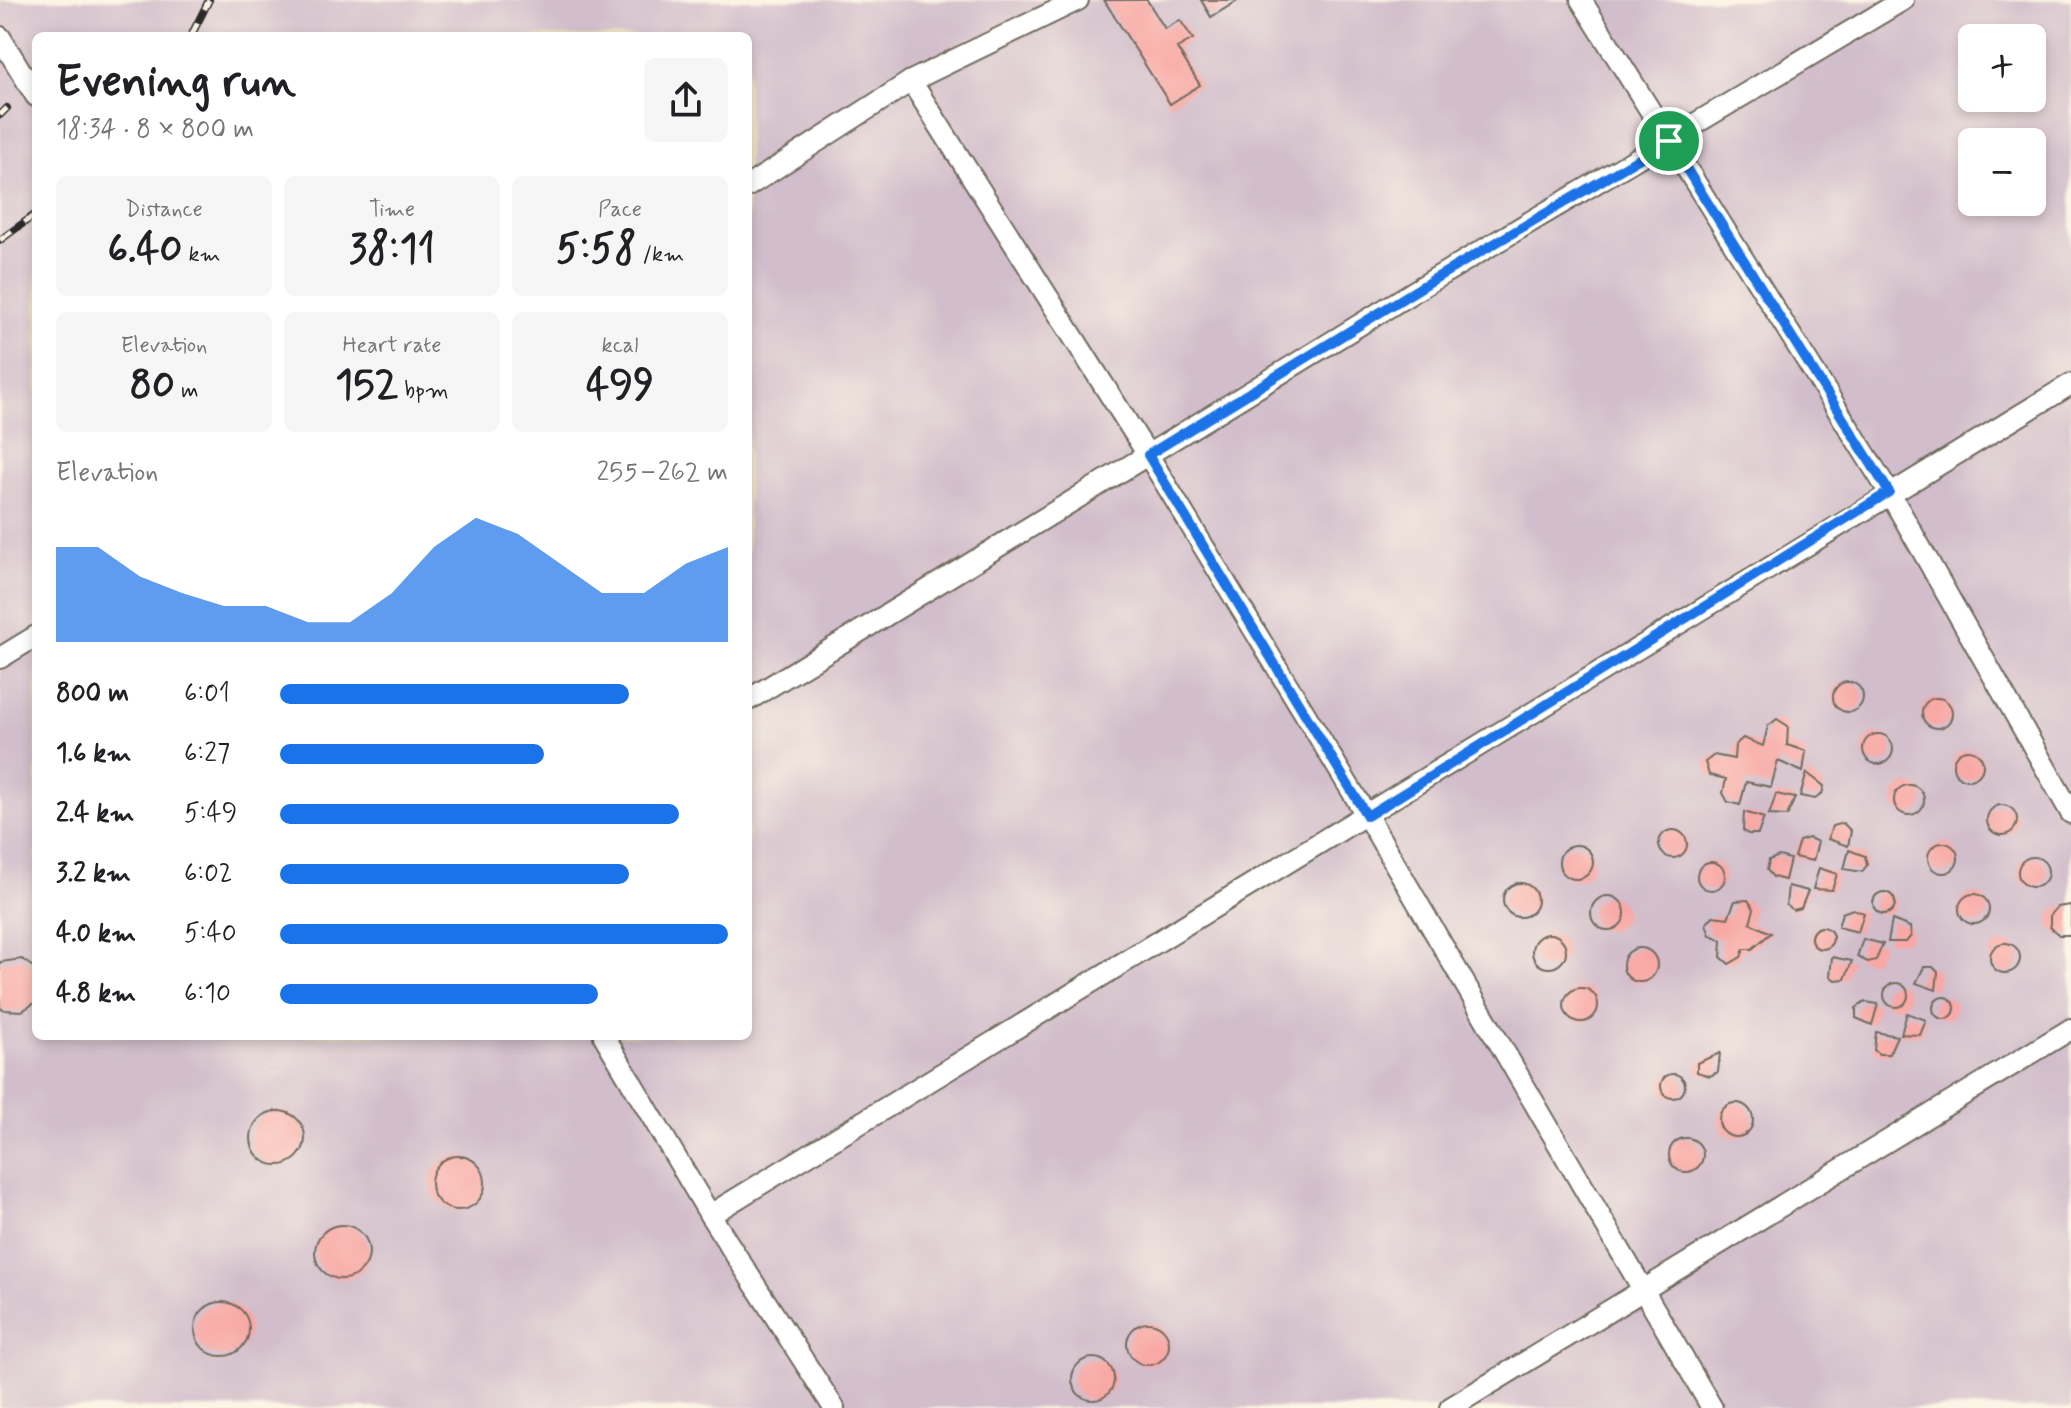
<!DOCTYPE html>
<meta charset="utf-8">
<style>
body{margin:0;font-family:Mynerve,sans-serif;background:#f6f6f6;color:#202124;height:100vh;display:flex;flex-direction:column;font-size:30px;white-space:nowrap}
*{box-sizing:border-box;margin:0}
p{font-size:26px;color:#757577}
.icon{flex:none;width:44px;height:44px;fill:none;stroke:currentColor;stroke-width:2;stroke-linecap:round;stroke-linejoin:round}
.map{position:relative;flex:1;overflow:hidden}
.side{position:absolute;left:32px;top:32px;width:720px;height:1008px;display:flex;flex-direction:column;background:#fff;border-radius:12px;box-shadow:0 4px 12px #0003}
.side>*{flex:none}
.controls{position:absolute;left:1958px;top:24px;display:grid;gap:16px}
.controls a{display:grid;place-items:center;width:88px;height:88px;border-radius:12px;background:#fff;box-shadow:0 4px 12px #0003;font-size:40px}
.pin{position:absolute;display:grid;place-items:center;width:68px;height:68px;color:#fff;margin:-34px;border:4px solid #fff;border-radius:50%;box-shadow:0 2px 8px #0007}
.round{display:grid;place-items:center;flex:none;width:84px;height:84px;border-radius:12px;background:#f6f6f6}
.headline{display:flex;align-items:center;justify-content:space-between;height:136px;padding:0 24px}
h1{font-size:44px;font-weight:700;line-height:60px}
.metrics{display:grid;grid-template-columns:repeat(3,1fr);gap:12px;height:136px;padding:8px 24px}
.metrics div{display:grid;align-content:center;border-radius:12px;background:#f6f6f6;text-align:center}
.metrics b{font-size:40px;font-weight:700}
.metrics small{font-size:22px;font-weight:400}
.metrics p{font-size:22px}
.chart{height:224px;padding:16px 24px}
.chart p{display:flex;justify-content:space-between}
.chart svg{width:100%;height:144px;margin-top:8px;fill:#1a73e8;opacity:.7}
ul{padding:0 24px;list-style:none;font-size:26px}
li{display:grid;grid-template-columns:128px 96px 1fr;align-items:center;height:60px}
li i{height:20px;border-radius:10px;background:#1a73e8}
.map>svg:first-child{display:block}
</style>
<div class="map">
<svg width="2071" height="1408" viewBox="0 0 2071 1408">
<rect width="100%" height="100%" fill="#fcf5e5"/>
<filter id="ink" filterUnits="userSpaceOnUse"><feTurbulence type="fractalNoise" baseFrequency=".0125" numOctaves="2"/><feDisplacementMap in="SourceGraphic" scale="16" xChannelSelector="R" yChannelSelector="G"/><feConvolveMatrix kernelMatrix="1 2 1 2 8 2 1 2 1" color-interpolation-filters="sRGB"/></filter>
<filter id="wash" filterUnits="userSpaceOnUse"><feTurbulence type="fractalNoise" baseFrequency=".006" numOctaves="4" result="noise"/><feDisplacementMap in="SourceGraphic" scale="32" xChannelSelector="R" yChannelSelector="G"/><feGaussianBlur stdDeviation="1.8" result="paint"/><feColorMatrix in="noise" values="0 0 0 0 0 0 0 0 0 0 0 0 0 0 0 0 0 1.4 0 .05"/><feComposite in="paint" operator="in"/></filter>
<g filter="url(#wash)">
<rect width="100%" height="100%" fill="#efe1c0"/>
<path fill="#d1bdcb" fill-rule="evenodd" d="M0,0H2071V1408H0ZM36,36H748V1036H36ZM1972,38H2032V98H1972ZM1972,142H2032V202H1972Z"/>
<g id="blocks">
<g fill="#f8a8a5">
<path d="M1104,0H1147L1165,29L1180,20L1193,39L1177,48L1200,85L1170,104Z"/>
<path d="M1201,0H1239L1211,17Z"/>
<circle cx="1848" cy="697" r="15"/>
<circle cx="1937" cy="713" r="15"/>
<path d="M1777,719L1788,726L1787,745L1806,751L1803,772L1778,761L1771,787L1746,782L1740,805L1728,802L1723,793L1726,779L1709,775L1705,762L1714,755L1734,759L1735,745L1743,738L1763,746L1768,726Z"/>
<circle cx="1878" cy="749" r="15"/>
<circle cx="1968" cy="765" r="15"/>
<path d="M1807,773L1824,786L1822,794L1815,799L1800,796Z"/>
<circle cx="1909" cy="800" r="15"/>
<path d="M1776,794L1795,798L1787,816L1769,815Z"/>
<circle cx="2002" cy="820" r="15"/>
<path d="M1744,812L1764,818L1758,834H1748L1743,830Z"/>
<path d="M1843,823L1851,831L1848,846L1828,839L1832,826Z"/>
<circle cx="1673" cy="844" r="14"/>
<path d="M1809,838L1818,842L1813,861L1794,857L1799,841Z"/>
<circle cx="1943" cy="858" r="15"/>
<circle cx="1576" cy="862" r="17"/>
<path d="M1849,850L1865,856L1867,865L1862,872L1844,869Z"/>
<path d="M1779,856L1790,859L1785,880L1773,877L1767,870L1769,860Z"/>
<circle cx="2033" cy="872" r="15"/>
<circle cx="1711" cy="876" r="14"/>
<path d="M1819,868L1837,874L1832,890L1813,889Z"/>
<circle cx="1520" cy="900" r="17"/>
<path d="M1788,886L1808,891L1801,908L1793,910L1786,905Z"/>
<circle cx="1884" cy="903" r="11"/>
<circle cx="1974" cy="909" r="15"/>
<circle cx="1608" cy="913" r="17"/>
<path d="M1748,900L1754,909L1750,923L1771,933L1752,949H1744L1741,957L1729,964L1721,957L1722,940L1710,935L1706,924L1713,916L1728,918L1735,901Z"/>
<path d="M2071,905V935H2059L2050,927V915L2057,907Z"/>
<path d="M1853,909L1864,913L1858,932L1838,927L1842,913Z"/>
<path d="M1892,920L1910,927L1911,936L1906,942H1888Z"/>
<circle cx="1822" cy="938" r="11"/>
<circle cx="1549" cy="951" r="17"/>
<path d="M1863,939L1883,944L1876,960L1868,962L1857,957Z"/>
<circle cx="2005" cy="958" r="15"/>
<circle cx="1640" cy="965" r="17"/>
<path d="M1832,957L1852,961L1845,979L1835,980L1830,976Z"/>
<path d="M22,959L36,969V1002L22,1011L5,1010L0,1008V962Z"/>
<path d="M1924,967H1933L1938,972L1936,990L1916,983Z"/>
<circle cx="1896" cy="995" r="12"/>
<circle cx="1581" cy="1005" r="17"/>
<circle cx="1944" cy="1008" r="11"/>
<path d="M1865,1002L1878,1004L1872,1025L1856,1018V1008Z"/>
<path d="M1907,1013L1926,1020L1920,1035L1901,1034Z"/>
<path d="M1876,1032L1897,1036L1889,1054H1879L1874,1050Z"/>
<path d="M1720,1053L1718,1072L1710,1076L1697,1072V1063Z"/>
<circle cx="1673" cy="1086" r="12"/>
<circle cx="1736" cy="1120" r="17"/>
<circle cx="278" cy="1138" r="27"/>
<circle cx="1686" cy="1155" r="17"/>
<circle cx="458" cy="1183" r="27"/>
<circle cx="342" cy="1252" r="27"/>
<circle cx="222" cy="1329" r="27"/>
<circle cx="1148" cy="1344" r="21"/>
<circle cx="1093" cy="1379" r="21"/>
</g>
</g>
</g>
<g filter="url(#ink)">
<use href="#blocks" fill-opacity="0" stroke="#706b5f" stroke-width="2"/>
<g fill="none" stroke-linecap="round" stroke-linejoin="round">
<g stroke="#706b5f" stroke-width="24">
<g id="minor">
<path d="M1581,0L1889,492L2071,813"/>
<path d="M0,37L36,96"/>
<path d="M911,81L1148,455L1367,816L1712,1408"/>
<path d="M748,186L911,81L1078,0"/>
<path d="M0,658L36,636"/>
<path d="M748,700L1436,278L1903,0"/>
<path d="M604,1036L710,1215L834,1408"/>
<path d="M710,1215L2071,384"/>
<path d="M1450,1408L2071,1029"/>
</g>
</g>
<use href="#minor" stroke="#fff" stroke-width="20"/>
<g stroke="#2b2b2b" stroke-width="8">
<g id="rail">
<path d="M191,36L209,0"/>
<path d="M0,115L7,108"/>
<path d="M0,240L36,214"/>
</g>
</g>
<use href="#rail" stroke="#fcf5e5" stroke-width="5" stroke-dasharray="15" stroke-linecap="butt"/>
</g>
</g>
<g fill="none" stroke-linecap="round" stroke-linejoin="round" filter="url(#ink)">
<g stroke="#fff" stroke-width="16">
<path id="route" d="M1669,141L1889,492L1367,816L1148,455L1436,278Z"/>
</g>
<use href="#route" stroke="#1a73e8" stroke-width="10"/>
</g>
</svg>
<div class="controls">
<a>+</a>
<a>−</a>
</div>
<div class="pin" style="left:1669px;top:141px;background:#1e9e55"><svg class="icon" aria-label="arrive" viewBox="0 0 24 24"><path d="M6 21V4h12l-3 4 3 4H6"/></svg></div>
<section class="side">
<div class="headline"><div><h1>Evening run</h1><p>18:34 · 8 × 800 m</p></div><a class="round"><svg class="icon" aria-label="share" viewBox="0 0 24 24"><path d="M12 15V3M7 8l5-5 5 5M5 13v7h14v-7"/></svg></a></div>
<div class="metrics">
<div><p>Distance</p><b>6.40<small> km</small></b></div>
<div><p>Time</p><b>38:11</b></div>
<div><p>Pace</p><b>5:58<small> /km</small></b></div>
</div>
<div class="metrics">
<div><p>Elevation</p><b>80<small> m</small></b></div>
<div><p>Heart rate</p><b>152<small> bpm</small></b></div>
<div><p>kcal</p><b>499</b></div>
</div>
<div class="chart"><p><span>Elevation</span>255–262 m</p>
<svg viewBox="0 0 160 44" preserveAspectRatio="none"><path d="M0 44V15L10 15L20 24L30 29L40 33L50 33L60 38L70 38L80 29L90 15L100 6L110 11L120 20L130 29L140 29L150 20L160 15V44z"/></svg>
</div>
<ul>
<li><b>800 m</b>6:01<i style="width:78%"></i></li>
<li><b>1.6 km</b>6:27<i style="width:59%"></i></li>
<li><b>2.4 km</b>5:49<i style="width:89%"></i></li>
<li><b>3.2 km</b>6:02<i style="width:78%"></i></li>
<li><b>4.0 km</b>5:40<i style="width:100%"></i></li>
<li><b>4.8 km</b>6:10<i style="width:71%"></i></li>
</ul>
</section>
</div>
